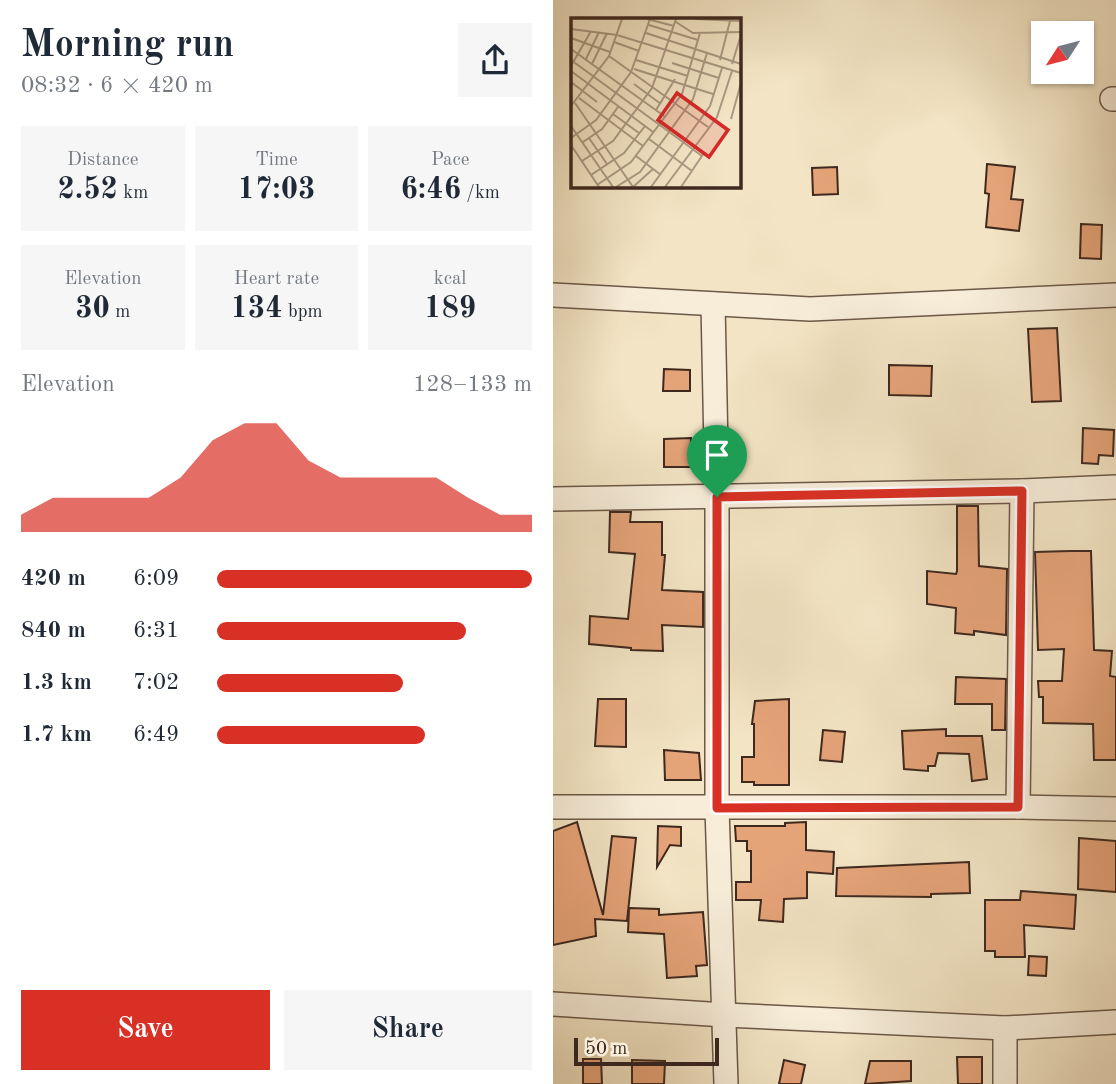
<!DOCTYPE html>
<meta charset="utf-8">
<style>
body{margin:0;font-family:"Old Standard TT",serif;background:#f6f6f7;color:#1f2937;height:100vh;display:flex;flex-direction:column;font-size:26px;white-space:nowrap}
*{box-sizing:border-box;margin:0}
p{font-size:23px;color:#747a83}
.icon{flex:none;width:38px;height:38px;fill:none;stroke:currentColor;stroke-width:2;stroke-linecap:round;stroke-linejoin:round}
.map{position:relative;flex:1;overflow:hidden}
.side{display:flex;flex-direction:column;background:#fff;width:553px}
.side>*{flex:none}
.needle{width:46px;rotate:234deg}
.tools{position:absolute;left:478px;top:21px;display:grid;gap:14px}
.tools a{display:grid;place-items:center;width:63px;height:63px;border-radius:0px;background:#fff;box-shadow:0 2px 5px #0004;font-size:35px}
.scale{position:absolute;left:21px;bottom:18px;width:145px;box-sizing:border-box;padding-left:7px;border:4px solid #3f291f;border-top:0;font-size:19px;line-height:24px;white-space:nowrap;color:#3f291f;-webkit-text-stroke:5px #f7edd9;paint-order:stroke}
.pin{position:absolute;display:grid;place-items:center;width:60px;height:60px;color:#fff;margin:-72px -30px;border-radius:50% 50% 50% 0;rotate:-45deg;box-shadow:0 0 7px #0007}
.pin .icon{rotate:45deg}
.round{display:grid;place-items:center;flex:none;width:74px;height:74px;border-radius:0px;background:#f6f6f7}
.headline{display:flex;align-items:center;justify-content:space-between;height:119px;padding:0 21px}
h1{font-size:38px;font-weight:700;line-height:52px}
.stats{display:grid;grid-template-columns:repeat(3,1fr);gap:10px;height:119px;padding:7px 21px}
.stats div{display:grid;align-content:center;border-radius:0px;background:#f6f6f7;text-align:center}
.stats b{font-size:30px;font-weight:700}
.stats small{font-size:19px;font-weight:400}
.stats p{font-size:19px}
.chart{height:196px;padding:14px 21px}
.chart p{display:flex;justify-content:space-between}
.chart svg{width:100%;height:126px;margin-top:7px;fill:#d93025;opacity:.7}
.button{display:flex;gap:14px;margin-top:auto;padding:14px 21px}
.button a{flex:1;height:80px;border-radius:0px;background:#d93025;color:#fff;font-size:28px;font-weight:700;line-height:80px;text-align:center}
.button a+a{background:#f6f6f7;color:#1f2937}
ul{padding:0 21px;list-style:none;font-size:23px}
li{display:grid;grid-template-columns:112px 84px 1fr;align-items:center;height:52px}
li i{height:18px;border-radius:9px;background:#d93025}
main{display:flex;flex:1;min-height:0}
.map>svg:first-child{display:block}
</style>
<main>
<section class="side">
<div class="headline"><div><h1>Morning run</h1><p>08:32 · 6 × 420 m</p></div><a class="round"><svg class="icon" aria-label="share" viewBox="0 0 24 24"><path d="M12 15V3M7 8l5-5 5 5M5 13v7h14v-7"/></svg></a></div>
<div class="stats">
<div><p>Distance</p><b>2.52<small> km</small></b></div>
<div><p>Time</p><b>17:03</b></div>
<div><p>Pace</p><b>6:46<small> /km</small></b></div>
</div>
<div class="stats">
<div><p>Elevation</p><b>30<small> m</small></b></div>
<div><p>Heart rate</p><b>134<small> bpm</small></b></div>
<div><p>kcal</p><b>189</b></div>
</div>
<div class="chart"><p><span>Elevation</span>128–133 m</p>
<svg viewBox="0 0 160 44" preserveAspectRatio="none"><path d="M0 44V38L10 32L20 32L30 32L40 32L50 25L60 12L70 6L80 6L90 19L100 25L110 25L120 25L130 25L140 32L150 38L160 38V44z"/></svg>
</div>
<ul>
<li><b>420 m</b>6:09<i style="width:100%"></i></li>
<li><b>840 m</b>6:31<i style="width:79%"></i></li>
<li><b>1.3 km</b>7:02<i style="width:59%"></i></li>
<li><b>1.7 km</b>6:49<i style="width:66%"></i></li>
</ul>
<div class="button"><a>Save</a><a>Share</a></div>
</section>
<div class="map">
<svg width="563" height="1084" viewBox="0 0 563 1084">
<rect width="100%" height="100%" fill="#f2e4c4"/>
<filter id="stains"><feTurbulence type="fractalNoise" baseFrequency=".00286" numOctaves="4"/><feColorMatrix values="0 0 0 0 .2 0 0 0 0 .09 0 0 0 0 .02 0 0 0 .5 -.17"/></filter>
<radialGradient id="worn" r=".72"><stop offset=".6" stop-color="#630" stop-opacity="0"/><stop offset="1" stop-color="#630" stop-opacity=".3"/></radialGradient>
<g fill="#e5a378" stroke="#3f291f" stroke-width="2">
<path d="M434,164L462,167L458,199L470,200L466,231L433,227L436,194L432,193Z"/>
<path d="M284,167L285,194L260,195L259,168Z"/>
<path d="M528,224L549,225L548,259L527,258Z"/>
<path d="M504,328L508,401L479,402L475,329Z"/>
<path d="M336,365L379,366L378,396L336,395Z"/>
<path d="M111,369L137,370V391H110Z"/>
<path d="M530,428L561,430L560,456L546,455L545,464L529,463Z"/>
<path d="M138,438L137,467H111V439Z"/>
<path d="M404,506H425L426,566L454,569L453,635L421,631V635L402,633L403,608L374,604V571L403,574L404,571Z"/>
<path d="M57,512H78L77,522H109V555H112L109,590L150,592V627L109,625L110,651L78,650V648L36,644L37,616L75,619L82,554L56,552Z"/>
<path d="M517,551H538L541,650L559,651L557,676L563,677V760H541L540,724L490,723V697H486L485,681H509L511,649L485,650L482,552Z"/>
<path d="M403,677L453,679L452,730H439V704H402Z"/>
<path d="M45,699H73V747L42,746Z"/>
<path d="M236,699V785H201V782H189V757H201V724H199L202,701Z"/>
<path d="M393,729V736H429L434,779L419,781L416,754L385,753L382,766H375V771L351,769L349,731Z"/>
<path d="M270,730L292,732L289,762L267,760Z"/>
<path d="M111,750L146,753L148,780H112Z"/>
<path d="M24,822L50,915L59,836L83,838L74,921L42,919L43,936L0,945V831Z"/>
<path d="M253,822V850L281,852L280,874L254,872V898L231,899L230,922L206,920L208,900H183V882H198V851H194V841H183L182,826H232V823Z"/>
<path d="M105,826L128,827V846L117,845L104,867Z"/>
<path d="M526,838L563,841V892L525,889Z"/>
<path d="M416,862L417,893L378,894V897L283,896L284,868Z"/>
<path d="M468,891L523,895L521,929L471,925L472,957H442V951H432V900H467Z"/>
<path d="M76,908L106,909V915L150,912L154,965L143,966L144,976L114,978L111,934L75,932Z"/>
<path d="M476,956L494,957L493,976L475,975Z"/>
<path d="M404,1057H429V1084H405Z"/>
<path d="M30,1059H48L49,1084H30Z"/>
<path d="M79,1060L112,1061L111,1084H79Z"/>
<path d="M231,1060L252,1065L248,1084H226Z"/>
<path d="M317,1061H358V1081L312,1084Z"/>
</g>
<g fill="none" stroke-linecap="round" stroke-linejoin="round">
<g stroke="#6c5848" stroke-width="26">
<g id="minor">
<path d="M559,99H563"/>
<path d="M0,295L257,309L563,295"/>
<path d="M160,304L164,497V808L173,1084"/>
<path d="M0,499L469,491L563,487"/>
<path d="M0,807H465L563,809"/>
<path d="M465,807L469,491"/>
<path d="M0,1004L172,1015L452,1028L563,1022"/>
<path d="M452,1084V1028"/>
</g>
</g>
<use href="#minor" stroke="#f7edd9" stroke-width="23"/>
</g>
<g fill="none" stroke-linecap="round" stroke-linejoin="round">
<g stroke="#fff" stroke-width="14">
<path id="route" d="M469,491L465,807L164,808V497Z"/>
</g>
<use href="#route" stroke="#d93025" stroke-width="9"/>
</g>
<g transform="translate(18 18)">
<rect width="170" height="170" fill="#f2e4c4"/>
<path fill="none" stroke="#aa9982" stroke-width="2" d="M76,1L103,8M124,1L170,3M105,4L122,15L170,14M78,7L127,22M0,11L46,17L170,55M75,15L170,46M0,20L39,34M43,24L68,33M0,31L93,98M38,38L137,109M15,41L28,14M0,42L131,138M65,42L117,58M149,42L159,3M101,45L148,60M21,46L36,15M161,46L170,17M0,48L20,13M63,51L142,76M0,53L82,114M0,64L26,84M63,66L90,86M8,80L72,128M4,85L62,169M119,85L143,102M0,88L38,38L51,1M85,92L104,61M42,96L68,115M160,101L170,65M0,108L42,169M0,120L25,102L60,54L79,1M18,120L36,146M78,121L121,153M12,124L31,111L47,89M0,127L28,169M65,138L90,157M11,143L42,123L81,70L105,1M20,157L53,135L74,108M26,167L60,144L111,76L129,15M45,169L69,154L122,81L136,35M62,169L82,151M80,169L139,88L151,50M94,169L146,99L161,53M110,169L133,135"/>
<path fill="#d62828" fill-opacity="0.15" stroke="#d62828" stroke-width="3.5" d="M106,75L157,112L138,139L87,102Z"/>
<rect width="170" height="170" fill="none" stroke="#3f291f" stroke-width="3.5"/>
</g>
<rect width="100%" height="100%" filter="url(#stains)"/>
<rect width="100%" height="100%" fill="url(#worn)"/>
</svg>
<div class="tools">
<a><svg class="needle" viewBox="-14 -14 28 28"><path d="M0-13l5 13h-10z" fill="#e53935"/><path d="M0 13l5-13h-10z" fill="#747a83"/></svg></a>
</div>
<div class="scale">50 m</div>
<div class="pin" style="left:164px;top:497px;background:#1e9e55"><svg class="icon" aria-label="arrive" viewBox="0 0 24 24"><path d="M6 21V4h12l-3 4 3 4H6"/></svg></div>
</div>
</main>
